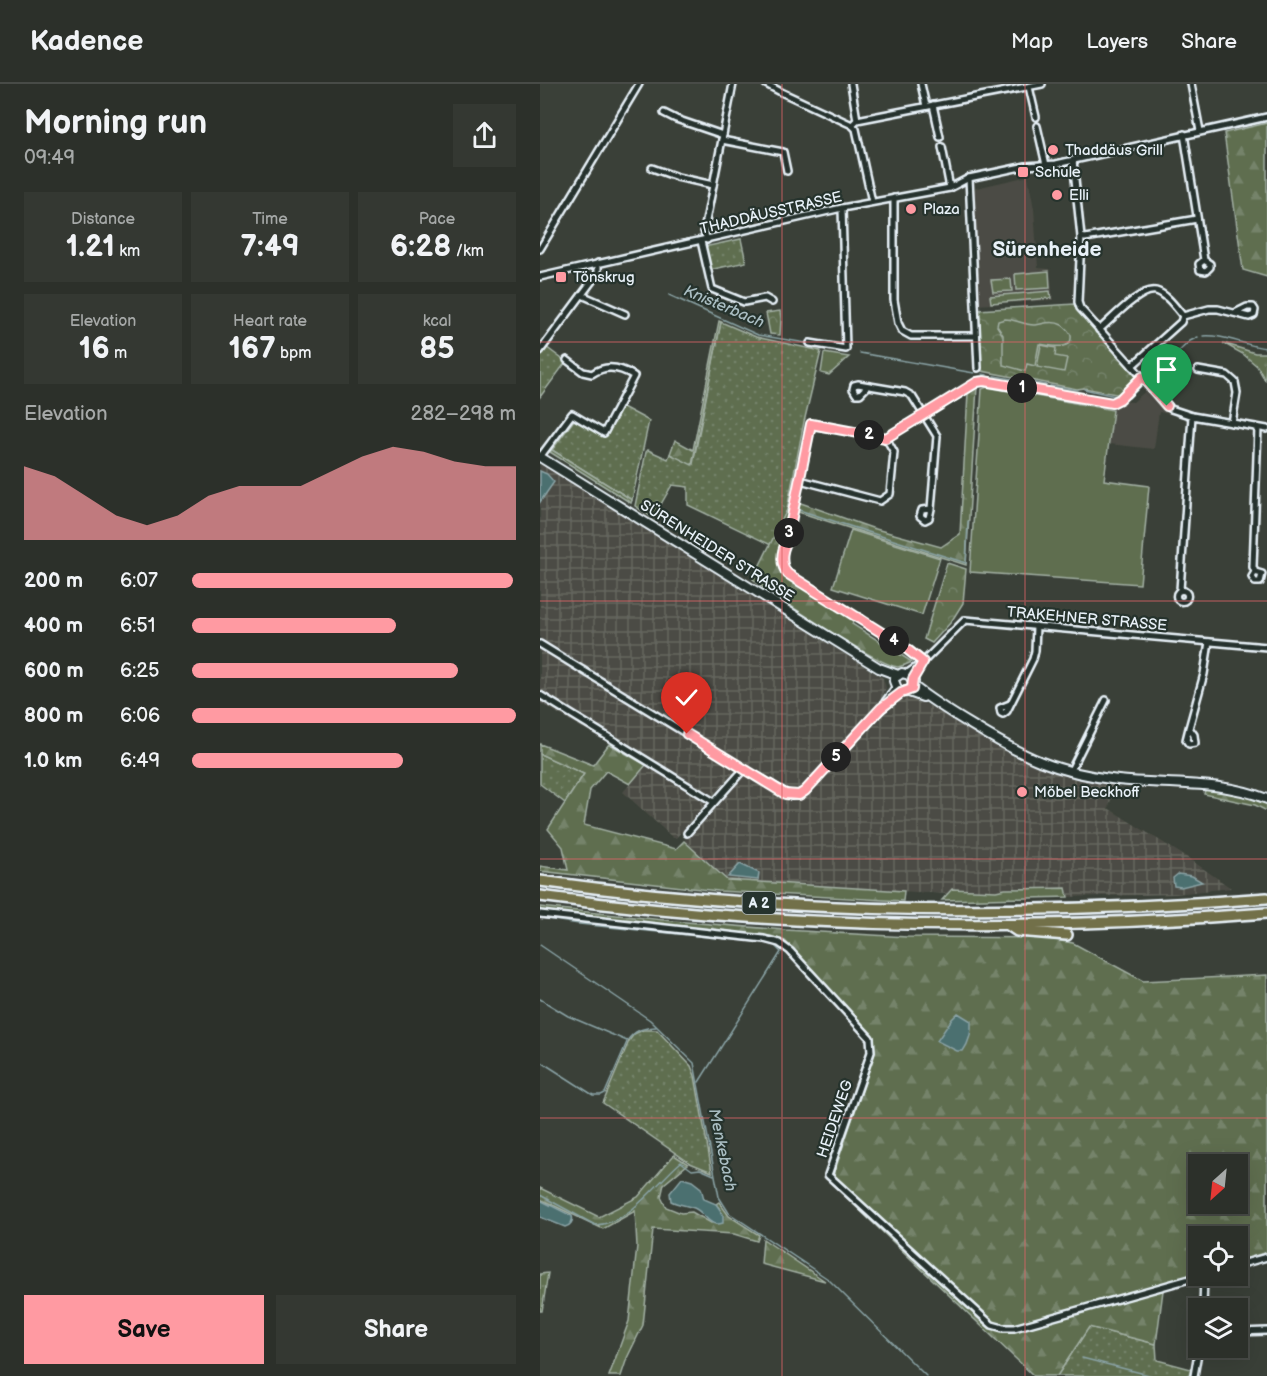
<!DOCTYPE html>
<meta charset="utf-8">
<style>
body{margin:0;font-family:"Balsamiq Sans",sans-serif;background:#343832;color:#f1f3f6;height:100vh;display:flex;flex-direction:column;font-size:22px;white-space:nowrap}
*{box-sizing:border-box;margin:0}
p{font-size:20px;color:#a6a9a8}
.icon{flex:none;width:33px;height:33px;fill:none;stroke:currentColor;stroke-width:2;stroke-linecap:round;stroke-linejoin:round}
.map{position:relative;flex:1;overflow:hidden}
.side{display:flex;flex-direction:column;background:#2c302a;width:540px}
.side>*{flex:none}
.needle{width:39px;rotate:207deg}
.controls{position:absolute;left:648px;top:1070px;display:grid;gap:12px}
.controls a{display:grid;place-items:center;width:60px;height:60px;border-radius:0px;background:#2c302a;box-shadow:0 6px 24px #0002,0 0 0 2px #484b47;font-size:30px}
.pin{position:absolute;display:grid;place-items:center;width:51px;height:51px;color:#fff;margin:-62px -26px;border-radius:50% 50% 50% 0;rotate:-45deg;box-shadow:0 0 6px #0007}
.pin .icon{rotate:45deg}
.km{position:absolute;width:30px;height:30px;margin:-15px;border-radius:50%;background:#222;color:#fff;font-size:16px;line-height:30px;text-align:center}
.round{display:grid;place-items:center;flex:none;width:63px;height:63px;border-radius:0px;background:#343832}
.head{display:flex;align-items:center;justify-content:space-between;height:102px;padding:0 24px}
h1{font-size:33px;font-weight:600;line-height:45px}
.metrics{display:grid;grid-template-columns:repeat(3,1fr);gap:9px;height:102px;padding:6px 24px}
.metrics div{display:grid;align-content:center;border-radius:0px;background:#343832;text-align:center}
.metrics b{font-size:30px;font-weight:600}
.metrics small{font-size:16px;font-weight:400}
.metrics p{font-size:16px}
.chart{height:168px;padding:12px 24px}
.chart p{display:flex;justify-content:space-between}
.chart svg{width:100%;height:108px;margin-top:6px;fill:#ff9aa2;opacity:.7}
.button{display:flex;gap:12px;margin-top:auto;padding:12px 24px}
.button a{flex:1;height:69px;border-radius:0px;background:#ff9aa2;color:#111;font-size:24px;font-weight:600;line-height:69px;text-align:center}
.button a+a{background:#343832;color:#f1f3f6}
ul{padding:0 24px;list-style:none;font-size:20px}
li{display:grid;grid-template-columns:96px 72px 1fr;align-items:center;height:45px}
li i{height:15px;border-radius:8px;background:#ff9aa2}
header{display:flex;align-items:center;gap:36px;box-sizing:border-box;height:84px;padding:0 30px;background:#2c302a;border-bottom:2px solid #484b47}
header strong{font-size:28px}
nav{display:flex;gap:33px;margin-inline-start:auto;font-size:21px}
main{display:flex;flex:1;min-height:0}
.map>svg:first-child{display:block}
</style>
<header>
<strong>Kadence</strong>
<nav><a>Map</a><a>Layers</a><a>Share</a></nav>
</header>
<main>
<section class="side">
<div class="head"><div><h1>Morning run</h1><p>09:49</p></div><a class="round"><svg class="icon" aria-label="share" viewBox="0 0 24 24"><path d="M12 15V3M7 8l5-5 5 5M5 13v7h14v-7"/></svg></a></div>
<div class="metrics">
<div><p>Distance</p><b>1.21<small> km</small></b></div>
<div><p>Time</p><b>7:49</b></div>
<div><p>Pace</p><b>6:28<small> /km</small></b></div>
</div>
<div class="metrics">
<div><p>Elevation</p><b>16<small> m</small></b></div>
<div><p>Heart rate</p><b>167<small> bpm</small></b></div>
<div><p>kcal</p><b>85</b></div>
</div>
<div class="chart"><p><span>Elevation</span>282–298 m</p>
<svg viewBox="0 0 160 44" preserveAspectRatio="none"><path d="M0 44V14L10 18L20 26L30 34L40 38L50 34L60 26L70 22L80 22L90 22L100 16L110 10L120 6L130 8L140 12L150 14L160 14V44z"/></svg>
</div>
<ul>
<li><b>200 m</b>6:07<i style="width:99%"></i></li>
<li><b>400 m</b>6:51<i style="width:63%"></i></li>
<li><b>600 m</b>6:25<i style="width:82%"></i></li>
<li><b>800 m</b>6:06<i style="width:100%"></i></li>
<li><b>1.0 km</b>6:49<i style="width:65%"></i></li>
</ul>
<div class="button"><a>Save</a><a>Share</a></div>
</section>
<div class="map">
<svg width="727" height="1292" viewBox="0 0 727 1292">
<defs>
<pattern id="industrial-grid" width="8" height="8" patternUnits="userSpaceOnUse" patternTransform="scale(1.5)"><rect width="8" height="8" fill="#4b4c44"/><path d="M0 4h8M4 0v8" fill="none" stroke="#656660"/></pattern>
<pattern id="grass-dots" width="8" height="8" patternUnits="userSpaceOnUse" patternTransform="scale(1.5)"><rect width="8" height="8" fill="#5e6e50"/><path d="M2 2h.1M6 6h.1" fill="none" stroke="#75836a" stroke-width="1.8" stroke-linecap="round"/></pattern>
<pattern id="forest-firs" width="22" height="20" patternUnits="userSpaceOnUse" patternTransform="scale(1.5)"><rect width="22" height="20" fill="#5e6e50"/><path d="M5 1l3.5 6h-7zM16 11l3.5 6h-7z" fill="#75836a"/></pattern>
<pattern id="park-crowns" width="20" height="18" patternUnits="userSpaceOnUse" patternTransform="scale(1.5)"><rect width="20" height="18" fill="#5e6e50"/><path d="M2 6a3 3 0 1 1 6 0M12 15a3 3 0 1 1 6 0" fill="none" stroke="#75836a"/></pattern>
</defs>
<rect width="100%" height="100%" fill="#3a4038"/>
<filter id="ink" filterUnits="userSpaceOnUse"><feTurbulence type="fractalNoise" baseFrequency=".0167" numOctaves="2"/><feDisplacementMap in="SourceGraphic" scale="12" xChannelSelector="R" yChannelSelector="G"/><feConvolveMatrix kernelMatrix="1 2 1 2 8 2 1 2 1" color-interpolation-filters="sRGB"/></filter>
<g filter="url(#ink)">
<g fill="#4b4c44">
<path d="M488,92L494,125L498,184L510,185L513,216L437,221L432,105Z"/>
<path d="M608,305L630,328L629,330L619,328L614,365L569,360L574,321L581,317L593,318Z"/>
</g>
<g fill="url(#industrial-grid)">
<path d="M0,379L343,594L346,604L342,614L263,703L252,707L247,706L207,684L0,556Z"/>
<path d="M0,563L198,685L136,754H133L83,708L106,681L0,619Z"/>
<path d="M372,613L398,626L442,654L481,676L534,694L577,700L568,724L651,776L691,804L635,810L528,813L526,804L465,805L456,807L412,805L407,810L187,796L144,757L203,688L246,714L252,715L261,714L350,620L362,614Z"/>
</g>
<g fill="url(#grass-dots)" stroke="#a3b0a4" stroke-width="1.5">
<path d="M201,155L206,178L169,186L164,163Z"/>
<path d="M181,238L216,253L281,267L264,338L247,426L231,461L148,421V403L132,401L113,434L95,422L106,368L108,366L128,375L130,370L153,380Z"/>
<path d="M6,263L26,278L0,313V271Z"/>
<path d="M81,322L109,337L92,416L12,366L34,336L64,353Z"/>
<path d="M0,670L44,690L25,719L0,700Z"/>
<path d="M103,946H117L151,982L155,992L172,1088L150,1079L63,1019L89,957L94,950Z"/>
<path d="M8,1189L2,1227H0V1190Z"/>
<path d="M549,1243L616,1260L617,1276L651,1285L649,1292H517Z"/>
</g>
<g fill="url(#forest-firs)" stroke="#a3b0a4" stroke-width="1.5" fill-rule="evenodd">
<path d="M727,39V193L703,186L684,49Z"/>
<path d="M179,237L181,238L152,381L130,370L135,356L153,366Z"/>
<path d="M437,303L426,481L255,427L258,418L332,444L401,463L420,450L428,309Z"/>
<path d="M12,366L92,416L91,419L10,368Z"/>
<path d="M247,426L251,428C249,436 247,444 245,452C240,470 232,477 247,493L314,536L312,540L372,578C368,580 363,582 358,583C341,583 243,517 222,503L213,495Z"/>
<path d="M0,660L53,681L69,660L106,681L90,700L66,687L50,706L44,741L136,765L144,757L187,796L364,807L363,817L178,807L0,787V782L28,786L23,763L8,745L44,690L0,670Z"/>
<path d="M665,706C687,708 707,711 727,720V727L715,721L664,710Z"/>
<path d="M526,804L528,813L402,816L412,805L456,807L465,805Z"/>
<path d="M0,823L133,837L245,846L367,853L503,854L533,859L603,897L727,891V1168L698,1177V1152H658V1189L624,1199L616,1260L549,1243L517,1292H494L288,1096L294,1089L335,968L334,953L245,857L231,852L41,834L0,828ZM658,1080H698V1119H658Z"/>
<path d="M134,1071L148,1080L124,1100L121,1113L126,1123L141,1129L152,1128L171,1139L180,1125L176,1120L179,1118L189,1132L219,1151L217,1157L194,1150L113,1145L103,1241L87,1274L81,1292H69L89,1237L97,1162L95,1127L63,1145L0,1115V1104L59,1133L98,1113Z"/>
<path d="M223,1155L285,1197L221,1180Z"/>
</g>
<g fill="url(#park-crowns)" stroke="#a3b0a4" stroke-width="1.5">
<path d="M471,195L472,207L453,208L451,196Z"/>
<path d="M535,220L536,225L596,291V295L581,311L544,304L537,305L442,287L438,226Z"/>
<path d="M240,227L241,235L240,251L230,250L226,229Z"/>
<path d="M683,259L715,269H727L725,296L717,282L703,270Z"/>
<path d="M284,269L309,273L289,291L281,289Z"/>
<path d="M407,479L426,485L423,519L411,538L392,559L384,555Z"/>
</g>
<g fill="#5e6e50" stroke="#a3b0a4" stroke-width="1.5">
<path d="M509,187L510,204L476,206L475,190Z"/>
<path d="M510,207L511,214L451,219L450,212Z"/>
<path d="M465,235C475,235 484,241 494,241C503,240 513,236 522,241C526,244 530,248 531,252C533,268 508,261 499,260L495,282L487,280L485,287L463,281V251L457,242L458,237Z"/>
<path d="M501,261L516,264L515,272L527,274L524,288L497,283Z"/>
<path d="M447,303L573,326L564,396L609,402L600,500L430,488L442,305Z"/>
<path d="M311,446L400,474L382,531L293,503Z"/>
</g>
<g fill="#4b6f70" stroke="#8aa3a6" stroke-width="1.5">
<path d="M0,387L7,390L14,398L0,418Z"/>
<path d="M200,780L219,789L218,796L188,793Z"/>
<path d="M638,790L652,792L662,798L641,803L634,802L633,794Z"/>
<path d="M418,929L431,937C432,947 429,959 423,967H417L397,957L412,935Z"/>
<path d="M142,1094L152,1097L161,1104L164,1115L176,1120L183,1130V1139C168,1144 166,1129 154,1124C146,1121 139,1121 131,1117L130,1109Z"/>
<path d="M0,1116L32,1132C34,1137 30,1142 25,1143L0,1133Z"/>
</g>
<g fill="none" stroke-linecap="round" stroke-linejoin="round">
<g stroke="#8aa3a6" stroke-width="1.5">
<path d="M129,211L218,251L266,259"/>
<path d="M663,252C684,250 705,262 727,264"/>
<path d="M320,269L434,289"/>
<path d="M442,290L447,291"/>
<path d="M454,292L506,301"/>
<path d="M610,294L650,257L658,253"/>
<path d="M510,302L537,306"/>
<path d="M544,305L575,312"/>
<path d="M589,314L601,302"/>
<path d="M259,426L426,479L428,437"/>
<path d="M0,834L39,840L227,859L234,861L241,868L159,998"/>
<path d="M0,861L110,936L154,979L179,1113L189,1129L288,1195L386,1292"/>
<path d="M0,915L28,932L87,957C95,946 102,944 116,943"/>
<path d="M0,977L53,1011H61L65,1009L87,958"/>
<path d="M0,1111L55,1141C90,1140 116,1099 141,1078L152,1086L160,1085L174,1091"/>
<path d="M542,1274L613,1292"/>
</g>
<g stroke="#e8f1f8" stroke-width="10">
<g id="minor">
<path d="M226,0L241,8L312,41L316,45L332,118"/>
<path d="M311,0L317,36"/>
<path d="M381,0L386,22"/>
<path d="M651,0L660,47"/>
<path d="M489,3L496,33"/>
<path d="M393,21L400,53"/>
<path d="M124,29L136,35L183,51"/>
<path d="M312,41L317,36L502,0"/>
<path d="M497,42L506,81"/>
<path d="M644,50L664,176L670,180V183L666,187L660,186L659,180L664,176"/>
<path d="M182,56L243,68L247,87"/>
<path d="M402,63L410,104"/>
<path d="M533,76L541,153L538,218L540,224L631,325L652,332L727,345"/>
<path d="M112,84L137,93L173,101"/>
<path d="M429,94L438,284"/>
<path d="M354,114V216L358,239L362,247L371,252H436"/>
<path d="M541,153L545,154L657,135"/>
<path d="M167,156L164,147L193,0"/>
<path d="M161,157L172,205L204,218L225,214L232,218"/>
<path d="M0,165L99,0"/>
<path d="M0,193L302,124L410,104L429,94L486,82L516,80L727,33"/>
<path d="M42,211L85,230"/>
<path d="M559,246C571,236 601,203 616,207C627,210 636,224 643,232"/>
<path d="M270,259L306,265L302,124"/>
<path d="M0,267L58,189V179"/>
<path d="M592,282L641,238L643,232L669,225H678L709,233L714,231L715,226L713,223H707L695,229"/>
<path d="M658,286L687,291L695,298L697,309L692,339"/>
<path d="M328,302L320,310H316L313,305L314,301L318,300L365,308L372,312L397,352L391,425L382,426L380,432L385,436L389,434L391,425"/>
<path d="M0,373L32,330L64,349L94,292C80,283 66,280 52,290L43,288L27,276"/>
<path d="M260,396L340,417L350,410L354,368L346,354"/>
<path d="M715,488L722,490L720,498H715L712,493L715,488L713,483L718,344"/>
<path d="M640,506L652,332"/>
<circle cx="642" cy="512" r="5.5"/>
<path d="M0,560L204,685L251,712L259,711L265,707L338,628L361,609"/>
<path d="M383,578L363,562L248,490C240,481 241,468 247,457L271,340L346,354L440,297L572,319L580,315L602,293"/>
<path d="M366,590L382,579"/>
<path d="M373,595L383,578L425,536L727,563"/>
<path d="M0,611L174,718"/>
<path d="M345,618L355,604"/>
<path d="M470,620L460,624L461,629L463,630L467,627L493,575L495,567L496,542"/>
<path d="M649,644L654,651L655,659L649,660L646,656L649,644L664,590L669,558"/>
<path d="M530,688L566,616"/>
<path d="M147,749L204,685"/>
<path d="M0,830L224,855L239,859L250,867L330,954L331,968L288,1091L452,1241L463,1244H474L664,1191"/>
<path d="M698,1181L727,1173"/>
<path d="M663,1224L664,1191"/>
<path d="M698,1248L727,1247"/>
<path d="M654,1292L659,1263"/>
</g>
</g>
<g stroke="#e8f1f8" stroke-width="12">
<g id="secondary">
<path d="M0,373L339,584L358,591"/>
<path d="M356,593L362,589L369,591L374,598L372,604"/>
<path d="M354,597L358,607L369,608L383,613"/>
<path d="M373,602C391,616 410,628 430,640C482,672 516,689 578,696C627,701 681,696 727,715"/>
</g>
</g>
<g stroke="#e8f1f8" stroke-width="14">
<g id="motorway">
<path d="M0,797C241,830 485,833 727,814"/>
<path d="M0,812C241,845 485,848 727,829"/>
<path d="M468,841L477,847L527,851"/>
</g>
</g>
<use href="#minor" stroke="#26332d" stroke-width="5"/>
<use href="#secondary" stroke="#26332d" stroke-width="8"/>
<use href="#motorway" stroke="#726f4a" stroke-width="9"/>
</g>
</g>
<g fill="none" stroke-linecap="round" stroke-linejoin="round" filter="url(#ink)">
<g stroke="#fff" stroke-width="12">
<path id="route" d="M147,650L245,710L259,711L265,707L341,624L361,609L372,605L373,595L383,578L363,562L248,490C240,481 241,468 247,457L271,340L346,354L437,298L444,297L572,319L580,315L602,293L627,322"/>
</g>
<use href="#route" stroke="#ff9aa2" stroke-width="8"/>
</g>
<path fill="none" stroke="#db6466" stroke-width="1.5" stroke-opacity="0.55" d="M242,0V1292M485,0V1292M0,258H727M0,517H727M0,775H727M0,1034H727"/>
<g fill="#ff9aa2" stroke="#26332d" stroke-width="2">
<circle cx="513" cy="66" r="6"/>
<rect x="477" y="82" width="12" height="12" rx="3"/>
<circle cx="517" cy="111" r="6"/>
<circle cx="371" cy="125" r="6"/>
<rect x="15" y="187" width="12" height="12" rx="3"/>
<circle cx="482" cy="708" r="6"/>
</g>
<g text-anchor="middle" dominant-baseline="central" stroke-width="4.5" stroke-linejoin="round" paint-order="stroke">
<rect fill="#26332d" stroke="#aeb8bb" stroke-width="1.5" x="202.5" y="808" width="33" height="22" rx="4.5"/>
<g font-size="14" font-weight="bold" fill="#e8f1f8">
<text x="219" y="819">A 2</text>
</g>
<g font-size="15" fill="#e8f1f8" stroke="#26332d" text-anchor="start">
<text x="525" y="66">Thaddäus Grill</text>
<text x="495" y="88">Schule</text>
<text x="529" y="111">Elli</text>
<text x="383" y="125">Plaza</text>
<text x="33" y="193">Tönskrug</text>
<text x="494" y="708">Möbel Beckhoff</text>
</g>
<g font-size="15" fill="#e8f1f8" stroke="#26332d">
<text transform="translate(231 129) rotate(-13)">THADDÄUSSTRASSE</text>
<text transform="translate(177 467) rotate(32)">SÜRENHEIDER STRASSE</text>
<text transform="translate(547 535) rotate(5)">TRAKEHNER STRASSE</text>
<text transform="translate(295 1035) rotate(-71)">HEIDEWEG</text>
</g>
<g font-size="16" font-style="italic" fill="#a9bdc2" stroke="#26332d">
<text transform="translate(184 223) rotate(23)">Knisterbach</text>
<text transform="translate(182 1066) rotate(78)">Menkebach</text>
</g>
<g font-size="21" font-weight="bold" fill="#e8f1f8" stroke="#26332d">
<text x="507" y="165">Sürenheide</text>
</g>
</g>
</svg>
<div class="controls">
<a><svg class="needle" viewBox="-14 -14 28 28"><path d="M0-13l5 13h-10z" fill="#e53935"/><path d="M0 13l5-13h-10z" fill="#a6a9a8"/></svg></a>
<a><svg class="icon" aria-label="locate" viewBox="0 0 24 24"><circle cx="12" cy="12" r="6"/><path d="M12 2v4M12 18v4M2 12h4M18 12h4"/></svg></a>
<a><svg class="icon" aria-label="layers" viewBox="0 0 24 24"><path d="M12 4l9 5-9 5-9-5zM3 14l9 5 9-5"/></svg></a>
</div>
<div class="pin" style="left:627px;top:322px;background:#1e9e55"><svg class="icon" aria-label="arrive" viewBox="0 0 24 24"><path d="M6 21V4h12l-3 4 3 4H6"/></svg></div>
<div class="pin" style="left:147px;top:650px;background:#d93025"><svg class="icon" aria-label="check" viewBox="0 0 24 24"><path d="M5 12l5 5 9-10"/></svg></div>
<b class="km" style="left:482px;top:304px">1</b>
<b class="km" style="left:329px;top:351px">2</b>
<b class="km" style="left:249px;top:449px">3</b>
<b class="km" style="left:354px;top:557px">4</b>
<b class="km" style="left:296px;top:673px">5</b>
</div>
</main>
